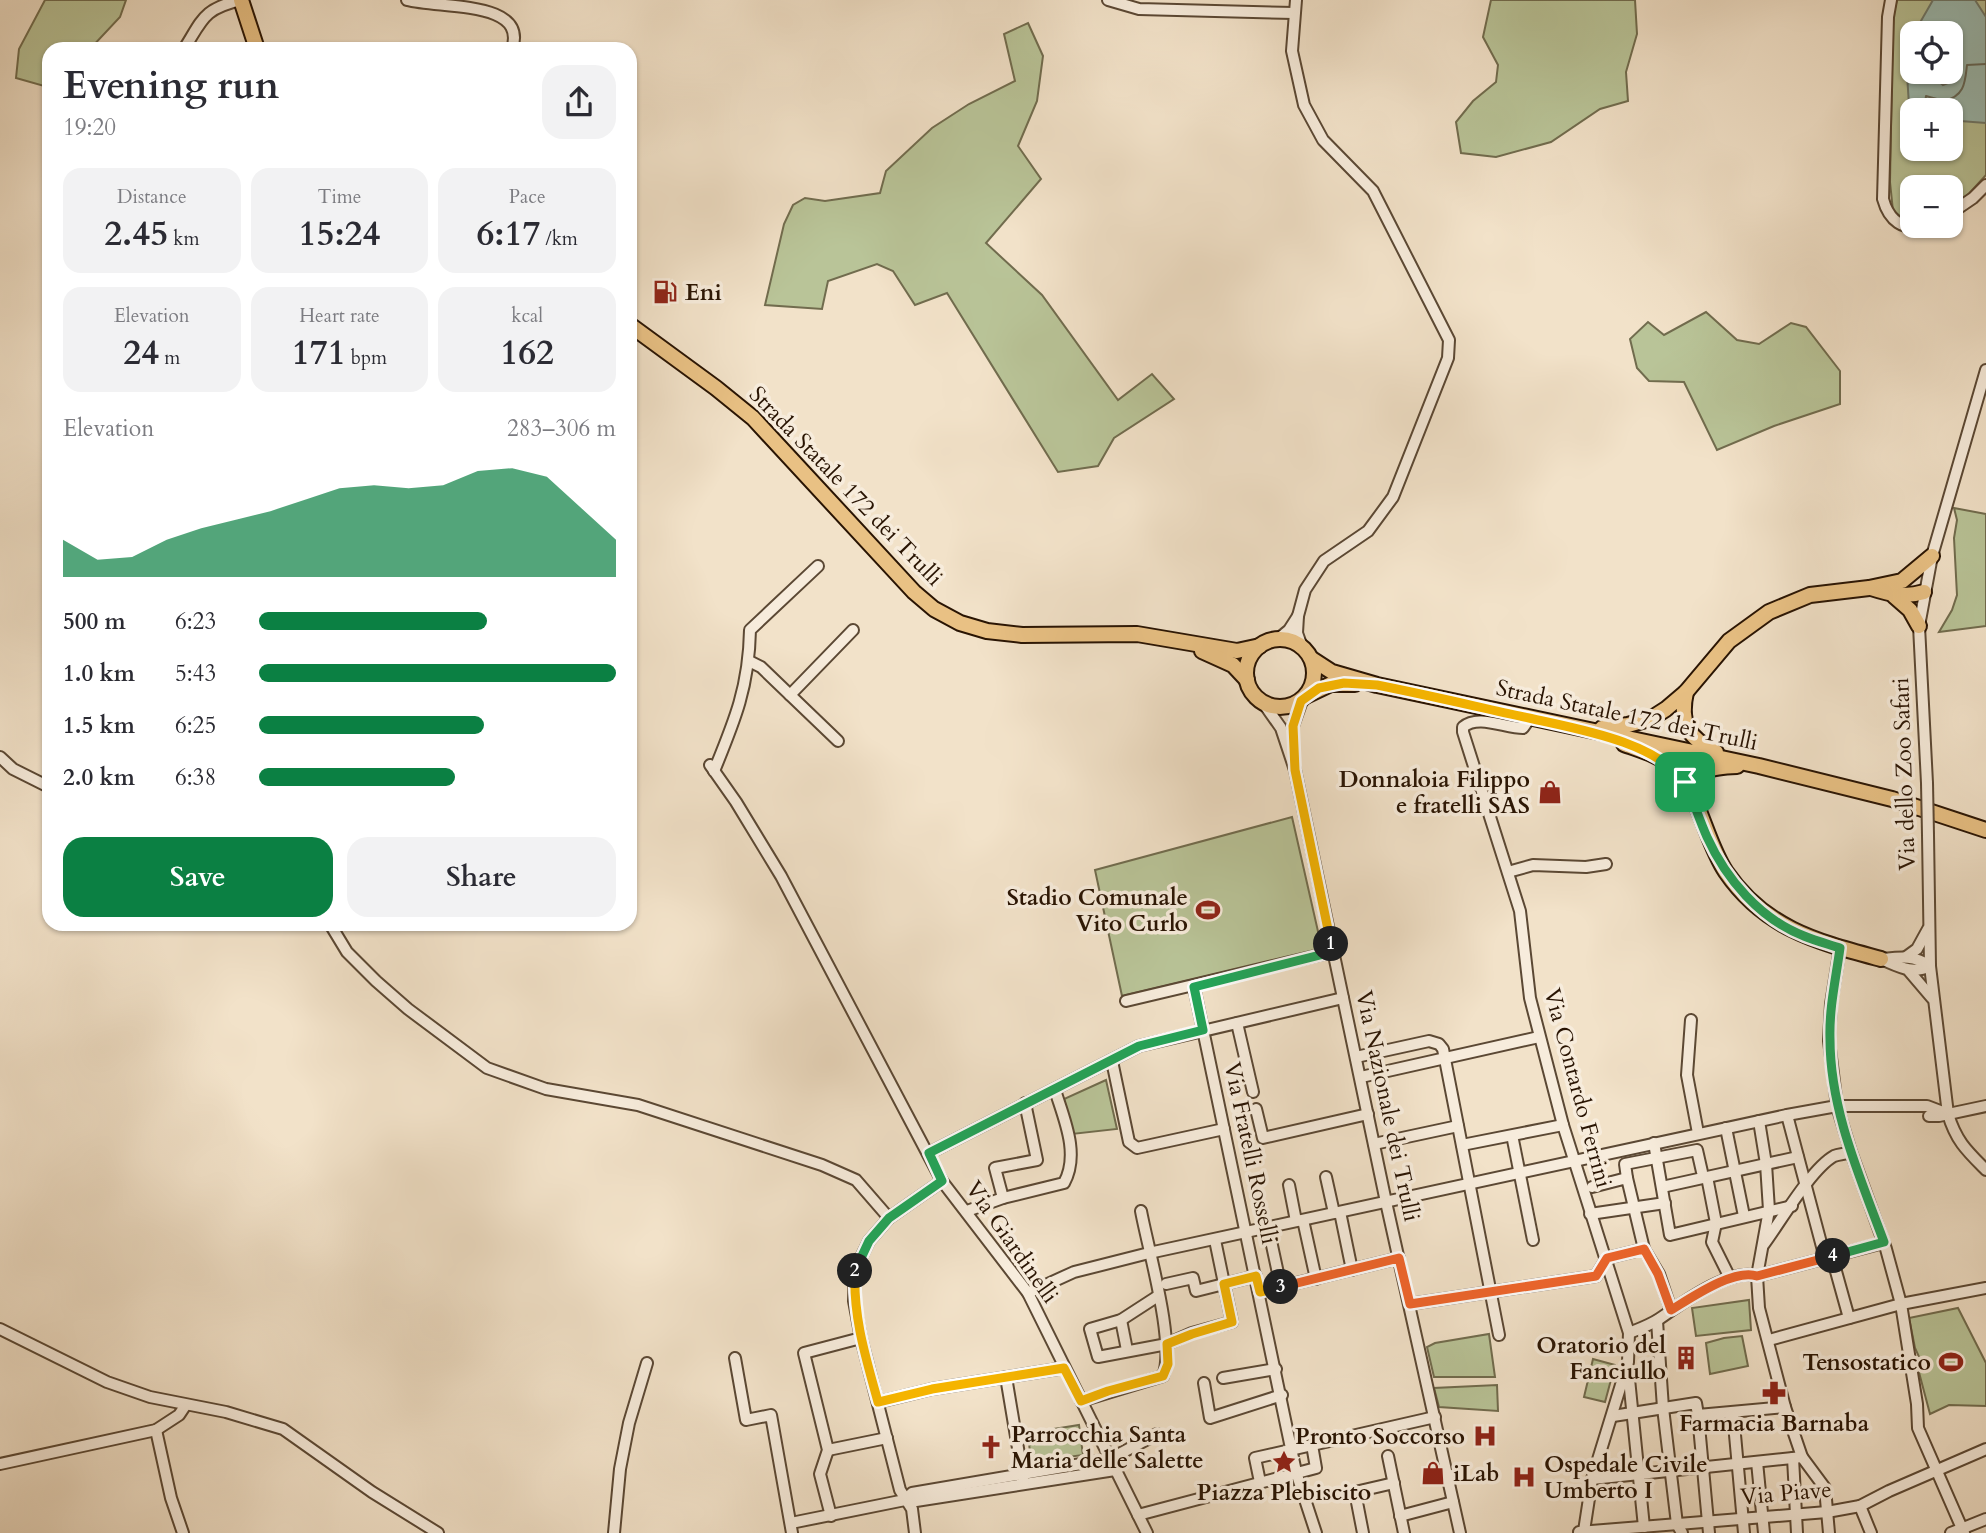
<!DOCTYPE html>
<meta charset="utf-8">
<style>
body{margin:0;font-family:Cardo,serif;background:#f2f2f3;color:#2b2b33;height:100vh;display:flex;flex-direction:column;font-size:26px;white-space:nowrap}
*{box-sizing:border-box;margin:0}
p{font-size:23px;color:#7c7c81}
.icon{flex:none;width:38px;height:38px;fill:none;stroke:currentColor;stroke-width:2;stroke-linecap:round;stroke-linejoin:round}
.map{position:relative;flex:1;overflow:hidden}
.drawer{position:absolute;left:42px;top:42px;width:595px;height:889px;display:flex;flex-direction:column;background:#fff;border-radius:21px;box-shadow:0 2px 5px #0004}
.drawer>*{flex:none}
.controls{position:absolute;left:1900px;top:21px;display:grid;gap:14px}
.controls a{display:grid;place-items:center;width:63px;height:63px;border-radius:14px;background:#fff;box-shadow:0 2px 5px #0004;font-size:35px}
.pin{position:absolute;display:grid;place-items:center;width:60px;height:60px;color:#fff;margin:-30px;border-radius:14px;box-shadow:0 4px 10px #0006}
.km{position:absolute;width:35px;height:35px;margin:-18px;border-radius:50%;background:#222;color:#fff;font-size:19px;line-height:35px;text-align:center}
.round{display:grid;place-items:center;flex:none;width:74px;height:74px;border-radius:21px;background:#f2f2f3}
.headline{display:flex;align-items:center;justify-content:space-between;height:119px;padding:0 21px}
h1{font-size:38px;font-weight:600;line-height:52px}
.metrics{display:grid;grid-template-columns:repeat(3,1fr);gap:10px;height:119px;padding:7px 21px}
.metrics div{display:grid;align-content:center;border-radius:18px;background:#f2f2f3;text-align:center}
.metrics b{font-size:35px;font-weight:600}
.metrics small{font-size:19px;font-weight:400}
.metrics p{font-size:19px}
.chart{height:196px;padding:14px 21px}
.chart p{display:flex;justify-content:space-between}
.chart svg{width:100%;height:126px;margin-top:7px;fill:#0b8043;opacity:.7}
.primary-button{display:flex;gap:14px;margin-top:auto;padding:14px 21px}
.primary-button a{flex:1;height:80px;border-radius:21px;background:#0b8043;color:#fff;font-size:28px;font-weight:600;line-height:80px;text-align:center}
.primary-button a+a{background:#f2f2f3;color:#2b2b33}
ul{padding:0 21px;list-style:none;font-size:23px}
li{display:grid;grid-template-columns:112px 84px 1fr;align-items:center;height:52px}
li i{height:18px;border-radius:9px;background:#0b8043}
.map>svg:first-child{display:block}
</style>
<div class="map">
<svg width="1986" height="1533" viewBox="0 0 1986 1533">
<rect width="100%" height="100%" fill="#f2e2c9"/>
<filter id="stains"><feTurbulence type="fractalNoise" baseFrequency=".00286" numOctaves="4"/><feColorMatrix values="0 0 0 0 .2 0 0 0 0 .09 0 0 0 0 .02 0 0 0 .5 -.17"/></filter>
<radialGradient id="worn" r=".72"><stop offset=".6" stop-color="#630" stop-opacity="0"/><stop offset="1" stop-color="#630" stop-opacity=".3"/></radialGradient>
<g fill="#b9c498" stroke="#716c4e" stroke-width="2" fill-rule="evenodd">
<path d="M45,0H126L120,17L90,49H49V83L44,86L16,78L19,49Z"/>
<path d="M1491,0H1635L1637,34L1626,72L1628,101L1600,109L1551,142L1496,157L1461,153L1456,122L1473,101L1496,82L1498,65L1483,37Z"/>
<path d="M1897,0H1986V175L1966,197L1951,207V187H1913V221H1907L1893,211L1890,182L1893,16ZM1913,33H1951V72H1913ZM1913,110H1951V149H1913Z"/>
<path d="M1028,23L1043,56L1037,101L1018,146L1041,179L986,243L1042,295L1118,400L1152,374L1174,399L1114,438L1098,466L1058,472L947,293L915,305L893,271L877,264L828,281L822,309L765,305L784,224L793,205L805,198L825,201L880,193L886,171L932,128L969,104L1015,81L1004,34Z"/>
<path d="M1706,312L1737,340L1759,344L1791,323L1806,327L1840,371V404L1774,426L1717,450L1684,382L1649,381L1637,368L1630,339L1648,322L1664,335Z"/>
<path d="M1954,508L1986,514V626L1939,632L1952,610L1957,595L1954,538L1957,520Z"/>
<path d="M1292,817L1322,949L1122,996L1095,870Z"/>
<path d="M1106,1080L1117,1129L1072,1134L1064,1099Z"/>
<path d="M1749,1300L1751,1330L1696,1336L1692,1308Z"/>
<path d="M1958,1308L1986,1363V1406L1949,1405L1930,1414L1916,1361L1920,1359L1915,1348L1909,1318Z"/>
<path d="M1489,1334L1495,1377H1434L1427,1347L1435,1343Z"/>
<path d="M1742,1336L1748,1366L1710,1374L1706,1343L1724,1338Z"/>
<path d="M1593,1359L1615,1365L1605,1402L1584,1397Z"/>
<path d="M1497,1385L1498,1411L1439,1407L1434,1388Z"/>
<path d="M1079,1425L1083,1455L1031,1462L1028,1433Z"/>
</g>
<path fill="#9bbeb6" stroke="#6d7a6e" stroke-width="2" d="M1933,0H1975L1986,17V123L1960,121L1951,127V110H1913V122L1907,120L1909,105L1907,74L1913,35V72H1939L1936,79L1943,85L1948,83L1951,77V33H1914Z"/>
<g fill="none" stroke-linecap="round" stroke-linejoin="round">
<path stroke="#62695c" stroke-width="2" d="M1924,110L1926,96L1944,101C1965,96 1965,82 1967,65L1986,64"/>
<g stroke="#5b4834" stroke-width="14">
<g id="minor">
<path d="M407,0C442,9 528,0 512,49"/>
<path d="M1108,0L1139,9L1294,13"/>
<path d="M1296,0L1292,51L1304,105L1323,140L1373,191L1449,340L1448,358L1393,497L1368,531L1324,561L1305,590L1298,616"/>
<path d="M1891,0L1888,17L1883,199C1889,221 1903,231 1925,226"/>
<path d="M184,49C203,19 203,9 241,0"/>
<path d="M1951,213L1973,198L1986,185"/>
<path d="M1278,639L1289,630L1298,616L1297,633L1302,647"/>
<path d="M749,661L761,667L838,741"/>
<path d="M790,695L853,630"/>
<path d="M1264,704L1281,728L1295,770L1386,1202L1460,1533"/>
<path d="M1530,718L1523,728C1505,728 1478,714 1463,727V732L1520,911L1530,998L1563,1125L1629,1333L1628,1362L1592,1479L1584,1531"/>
<path d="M1293,750V726L1302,701"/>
<path d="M0,757L13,769L49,787"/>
<path d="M710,765L736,802L781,876L942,1181L1028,1293L1147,1533"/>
<path d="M714,771C735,720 749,686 750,630L818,566"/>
<path d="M1927,783L1919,626L1932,556L1986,370"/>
<path d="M1928,835L1930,966L1948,1114C1956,1141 1967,1151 1986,1170"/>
<path d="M1508,872L1533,865L1586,867L1606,864"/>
<path d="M330,924L347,952L376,981L408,1009L487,1068L546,1089L638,1105L822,1165L856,1180L889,1218"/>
<path d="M1840,948L1831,1004L1829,1041L1837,1106L1851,1152L1886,1249L1901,1304L1917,1404L1918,1428L1964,1533"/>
<path d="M1906,957L1917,949L1928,929"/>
<path d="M1881,959C1898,966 1912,975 1930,966"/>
<path d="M1883,959C1901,957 1914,955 1930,966"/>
<path d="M1909,971L1932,998"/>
<path d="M1194,987L1296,1472L1316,1533"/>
<path d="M1126,1001L1332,952"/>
<path d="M1691,1020L1687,1075L1698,1133"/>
<path d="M1237,1023L1253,1092"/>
<path d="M1356,1057L1429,1041L1439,1044L1443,1049L1499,1335"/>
<path d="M1112,1061L1129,1142L1137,1148L1224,1129"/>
<path d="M1361,1077L1539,1037"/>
<path d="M1256,1109L1263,1138L1368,1114"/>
<path d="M1787,1115L1825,1258"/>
<path d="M1929,1116H1939L1986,1106"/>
<path d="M1759,1121L1766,1164L1769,1210L1757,1276L1759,1308L1785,1407L1802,1457L1825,1488L1829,1533"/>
<path d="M1726,1128L1744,1216"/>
<path d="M1513,1140L1533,1240"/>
<path d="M1654,1143L1670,1235L1792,1206"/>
<path d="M1374,1144L1458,1126"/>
<path d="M1462,1145L1563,1125"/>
<path d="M929,1153L1139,1046L1343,998"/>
<path d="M1326,1177L1334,1213"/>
<path d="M1707,1177L1716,1223L1712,1242L1730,1278"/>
<path d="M1627,1178L1625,1164L1697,1150L1702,1172"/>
<path d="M1289,1185L1296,1221"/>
<path d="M1662,1187L1798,1157"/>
<path d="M1003,1198L995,1168L1037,1160L1025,1103"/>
<path d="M967,1211L1003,1198L1064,1183C1080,1154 1064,1119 1055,1090"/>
<path d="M1340,1212L1352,1270"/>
<path d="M1590,1214L1665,1203"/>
<path d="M1303,1220L1316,1279"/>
<path d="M1268,1227L1281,1287"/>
<path d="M1764,1244C1781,1221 1811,1169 1834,1156C1839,1154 1846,1154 1851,1152"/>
<path d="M1644,1249L1659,1274L1671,1310"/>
<path d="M1832,1257L1849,1318"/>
<path d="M1166,1284L1193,1278L1196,1291L1256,1276"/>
<path d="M1260,1292L1399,1258"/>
<path d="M1028,1293L1074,1272L1149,1253L1787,1115L1837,1106H1927L1948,1114"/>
<path d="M1158,1296L1121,1320L1090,1329L1098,1357L1167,1344L1192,1333L1232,1322L1215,1240"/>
<path d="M1410,1304L1596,1276L1607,1258L1644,1249L1627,1178L1592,1187"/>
<path d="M1121,1320L1127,1350"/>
<path d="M1657,1321L1663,1408L1677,1524L1682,1533"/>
<path d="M0,1329L107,1382L150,1397L226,1412L283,1429L372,1492L438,1533"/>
<path d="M1629,1333C1639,1329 1650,1325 1659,1319C1681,1304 1731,1267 1757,1276L1883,1243"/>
<path d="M1769,1340L1901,1304L1986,1288"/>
<path d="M735,1358L746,1420L771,1415L792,1533"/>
<path d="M1628,1369L1644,1527"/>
<path d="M1006,1377L1023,1478"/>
<path d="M1223,1378L1276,1369"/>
<path d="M1204,1383L1210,1418L1282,1395"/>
<path d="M1081,1401L1163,1376C1176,1344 1148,1249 1141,1211"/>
<path d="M879,1402L932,1389L1064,1368"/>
<path d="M1733,1413L1744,1533"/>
<path d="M1698,1415L1709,1533"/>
<path d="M1613,1416L1696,1403L1698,1415L1785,1407"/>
<path d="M156,1430L171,1498L183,1533"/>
<path d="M828,1450L887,1438"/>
<path d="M1388,1456L1404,1533"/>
<path d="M1793,1458L1797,1533"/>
<path d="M1757,1462L1764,1533"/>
<path d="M0,1464L156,1430L179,1415L185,1406"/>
<path d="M1592,1479L1802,1457"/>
<path d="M1260,1482L1255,1458L1435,1417"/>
<path d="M905,1500L912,1493L1110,1459L1157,1434"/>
<path d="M1860,1506L1871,1533"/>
<path d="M1138,1515L1316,1468L1312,1445"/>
<path d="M831,1516L820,1474L828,1450L804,1353L861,1338"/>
<path d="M1400,1516L1453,1502"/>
<path d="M791,1523L905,1500L916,1501L1115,1470"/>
<path d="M1579,1532L1827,1512L1860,1506L1889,1491L1986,1449"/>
<path d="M614,1533L620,1469L629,1423L647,1363"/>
<path d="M915,1533L912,1509L900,1490L861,1338L854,1301L855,1270L869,1241L889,1218L942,1181"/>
<path d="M1363,1533L1355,1492L1394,1483"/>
<path d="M1951,1533L1986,1519"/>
</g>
</g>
<g stroke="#291403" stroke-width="18">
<g id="major">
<path d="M241,0L257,49"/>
<path d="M630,325L716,388L753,418L914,592L934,609L960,623L987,631L1022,635L1137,634L1237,651L1260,646"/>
<path d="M1871,588C1890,594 1904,598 1924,592"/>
<path d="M1894,596L1910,610L1919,626"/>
<circle cx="1280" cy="673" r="34"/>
<path d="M1202,651L1233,665L1247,680"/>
<path d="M1312,659L1332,672L1377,685L1759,766L1892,799L1986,830"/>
<path d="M1686,692C1679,723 1688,738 1716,752"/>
<path d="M1308,695L1331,684H1355"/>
<path d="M1602,728L1628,725L1652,718L1666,709L1686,692L1729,641L1769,612L1810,595L1869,588L1902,581L1932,556"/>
<path d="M1624,744C1640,750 1659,755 1673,767C1697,787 1706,843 1726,872C1765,929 1818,942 1881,959"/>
<path d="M1694,801C1699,769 1706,767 1737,766"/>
</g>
</g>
<use href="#minor" stroke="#f7ecdc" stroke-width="10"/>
<use href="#major" stroke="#e9c184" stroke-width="14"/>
<g stroke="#5b4834" stroke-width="14" stroke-linecap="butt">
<path id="minor-bridge" d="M1927,783L1928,835"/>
</g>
<use href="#minor-bridge" stroke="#f7ecdc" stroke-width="10"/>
</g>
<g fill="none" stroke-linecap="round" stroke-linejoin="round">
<g stroke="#fff" stroke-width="14">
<path id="split-1" d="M1331,944L1295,770L1293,726L1301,701L1319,688L1344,683L1377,685C1428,695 1478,707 1529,718C1577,729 1654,741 1685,782"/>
</g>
<g stroke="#fff" stroke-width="14">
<path id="split-2" d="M855,1271L869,1241L889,1218L942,1181L929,1153L1139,1046L1203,1030L1194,987L1332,952L1331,944"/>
</g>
<g stroke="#fff" stroke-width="14">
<path id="split-3" d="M855,1271C853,1318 866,1358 878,1402L932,1389L1064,1368L1081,1401L1108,1391L1163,1376L1168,1364L1167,1344L1192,1334L1232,1322L1224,1284L1256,1276L1260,1292L1281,1287"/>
</g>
<g stroke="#fff" stroke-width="14">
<path id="split-4" d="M1281,1287L1399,1258L1410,1304L1596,1276L1607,1258L1644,1249L1658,1274L1671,1310C1691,1298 1734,1268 1757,1276L1833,1256"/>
</g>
<g stroke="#fff" stroke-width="14">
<path id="split-5" d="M1685,782C1693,800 1699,819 1707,837C1726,879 1760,919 1804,936C1816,941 1828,944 1840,948C1836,978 1829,1008 1830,1039C1830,1110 1860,1177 1884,1242L1833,1256"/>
</g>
<use href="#split-1" stroke="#f5b400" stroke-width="9"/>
<use href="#split-2" stroke="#22a559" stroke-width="9"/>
<use href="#split-3" stroke="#f5b400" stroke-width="9"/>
<use href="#split-4" stroke="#f0652b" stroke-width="9"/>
<use href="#split-5" stroke="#22a559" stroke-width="9"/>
</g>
<defs>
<g id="fuel-bare" transform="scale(1.89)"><path d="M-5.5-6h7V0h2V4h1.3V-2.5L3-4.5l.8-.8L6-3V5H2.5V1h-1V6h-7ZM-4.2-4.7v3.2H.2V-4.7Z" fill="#8f2418" stroke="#f7ecdc" stroke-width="2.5" paint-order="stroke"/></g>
<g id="shop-bare" transform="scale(1.89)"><path d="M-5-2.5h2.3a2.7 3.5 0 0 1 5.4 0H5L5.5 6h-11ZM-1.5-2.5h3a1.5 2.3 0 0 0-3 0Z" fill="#8f2418" stroke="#f7ecdc" stroke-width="2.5" paint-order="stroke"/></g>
<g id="stadium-bare" transform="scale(1.89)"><path d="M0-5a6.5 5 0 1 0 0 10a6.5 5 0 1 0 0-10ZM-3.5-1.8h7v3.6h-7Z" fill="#8f2418" stroke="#f7ecdc" stroke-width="2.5" paint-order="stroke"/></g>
<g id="building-bare" transform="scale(1.89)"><path d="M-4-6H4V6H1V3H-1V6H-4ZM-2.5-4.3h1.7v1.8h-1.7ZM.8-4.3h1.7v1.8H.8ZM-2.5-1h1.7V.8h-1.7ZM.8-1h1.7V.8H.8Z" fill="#8f2418" stroke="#f7ecdc" stroke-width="2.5" paint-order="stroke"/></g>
<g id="pharmacy-bare" transform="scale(1.89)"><path d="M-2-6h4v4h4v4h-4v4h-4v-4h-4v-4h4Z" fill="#8f2418" stroke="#f7ecdc" stroke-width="2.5" paint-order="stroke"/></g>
<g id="hospital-bare" transform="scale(1.89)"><path d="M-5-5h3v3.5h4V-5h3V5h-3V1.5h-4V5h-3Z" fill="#8f2418" stroke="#f7ecdc" stroke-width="2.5" paint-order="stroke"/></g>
<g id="church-bare" transform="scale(1.89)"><path d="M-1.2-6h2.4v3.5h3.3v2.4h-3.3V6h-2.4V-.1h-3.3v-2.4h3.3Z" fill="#8f2418" stroke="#f7ecdc" stroke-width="2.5" paint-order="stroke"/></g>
<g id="sight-bare" transform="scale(1.89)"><path d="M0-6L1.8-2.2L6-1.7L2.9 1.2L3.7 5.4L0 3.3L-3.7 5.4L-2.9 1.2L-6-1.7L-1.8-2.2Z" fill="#8f2418" stroke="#f7ecdc" stroke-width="2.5" paint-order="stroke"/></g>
</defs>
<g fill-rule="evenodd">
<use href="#fuel-bare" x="665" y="292"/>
<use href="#shop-bare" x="1550" y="792"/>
<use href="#stadium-bare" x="1208" y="910"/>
<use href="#building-bare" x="1686" y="1358"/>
<use href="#stadium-bare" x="1951" y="1362"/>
<use href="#pharmacy-bare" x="1774" y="1393"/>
<use href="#hospital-bare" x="1485" y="1436"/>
<use href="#church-bare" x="991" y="1447"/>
<use href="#sight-bare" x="1284" y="1462"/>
<use href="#shop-bare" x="1433" y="1473"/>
<use href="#hospital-bare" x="1524" y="1477"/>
</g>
<g text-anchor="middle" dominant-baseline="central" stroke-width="7" stroke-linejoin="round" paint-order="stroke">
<g font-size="23" font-weight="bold" fill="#291403" stroke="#f7ecdc" text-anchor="end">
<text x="685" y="292" text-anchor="start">Eni</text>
<text x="1530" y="779">Donnaloia Filippo<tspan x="1530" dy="26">e fratelli SAS</tspan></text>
<text x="1188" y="897">Stadio Comunale<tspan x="1188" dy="26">Vito Curlo</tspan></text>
<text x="1666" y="1345">Oratorio del<tspan x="1666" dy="26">Fanciullo</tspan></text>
<text x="1931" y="1362">Tensostatico</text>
<text x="1774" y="1423" text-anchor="middle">Farmacia Barnaba</text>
<text x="1011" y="1434" text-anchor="start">Parrocchia Santa<tspan x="1011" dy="26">Maria delle Salette</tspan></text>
<text x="1465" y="1436">Pronto Soccorso</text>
<text x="1544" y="1464" text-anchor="start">Ospedale Civile<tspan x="1544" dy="26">Umberto I</tspan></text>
<text x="1453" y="1473" text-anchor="start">iLab</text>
<text x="1284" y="1492" text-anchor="middle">Piazza Plebiscito</text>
</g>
<g font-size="23" fill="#291403" stroke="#f7ecdc">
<text transform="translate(846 486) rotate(46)">Strada Statale 172 dei Trulli</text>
<text transform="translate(1627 715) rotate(12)">Strada Statale 172 dei Trulli</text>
<text transform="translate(1904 774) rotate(-92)">Via dello Zoo Safari</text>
<text transform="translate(1578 1088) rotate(75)">Via Contardo Ferrini</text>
<text transform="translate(1388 1106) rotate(78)">Via Nazionale dei Trulli</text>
<text transform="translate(1251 1153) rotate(78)">Via Fratelli Rosselli</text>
<text transform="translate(1012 1242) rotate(55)">Via Giardinelli</text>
<text transform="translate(1786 1493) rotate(-5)">Via Piave</text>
</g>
</g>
<rect width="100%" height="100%" filter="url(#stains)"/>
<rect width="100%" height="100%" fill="url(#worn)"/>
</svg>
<div class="controls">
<a><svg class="icon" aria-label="locate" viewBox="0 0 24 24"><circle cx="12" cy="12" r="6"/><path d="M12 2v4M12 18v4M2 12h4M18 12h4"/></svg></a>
<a>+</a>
<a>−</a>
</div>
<div class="pin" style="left:1685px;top:782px;background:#1e9e55"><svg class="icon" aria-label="arrive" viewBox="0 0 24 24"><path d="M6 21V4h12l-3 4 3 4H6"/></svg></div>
<b class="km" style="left:1331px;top:944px">1</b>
<b class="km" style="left:855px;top:1271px">2</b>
<b class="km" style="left:1281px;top:1287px">3</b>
<b class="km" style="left:1833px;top:1256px">4</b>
<section class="drawer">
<div class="headline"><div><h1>Evening run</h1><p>19:20</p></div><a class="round"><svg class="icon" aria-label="share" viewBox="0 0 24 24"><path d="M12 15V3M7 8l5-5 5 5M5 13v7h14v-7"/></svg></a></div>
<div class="metrics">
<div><p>Distance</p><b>2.45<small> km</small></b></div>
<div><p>Time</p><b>15:24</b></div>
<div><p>Pace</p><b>6:17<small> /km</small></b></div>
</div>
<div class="metrics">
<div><p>Elevation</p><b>24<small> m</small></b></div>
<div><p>Heart rate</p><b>171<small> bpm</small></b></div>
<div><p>kcal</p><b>162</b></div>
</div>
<div class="chart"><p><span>Elevation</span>283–306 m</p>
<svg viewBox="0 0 160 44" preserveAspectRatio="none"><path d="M0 44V31L10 38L20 37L30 31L40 27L50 24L60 21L70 17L80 13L90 12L100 13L110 12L120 7L130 6L140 9L150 20L160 31V44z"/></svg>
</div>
<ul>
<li><b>500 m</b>6:23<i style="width:64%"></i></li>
<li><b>1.0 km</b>5:43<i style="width:100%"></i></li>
<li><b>1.5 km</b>6:25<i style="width:63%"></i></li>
<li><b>2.0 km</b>6:38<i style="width:55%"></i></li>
</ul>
<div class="primary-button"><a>Save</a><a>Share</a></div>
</section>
</div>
